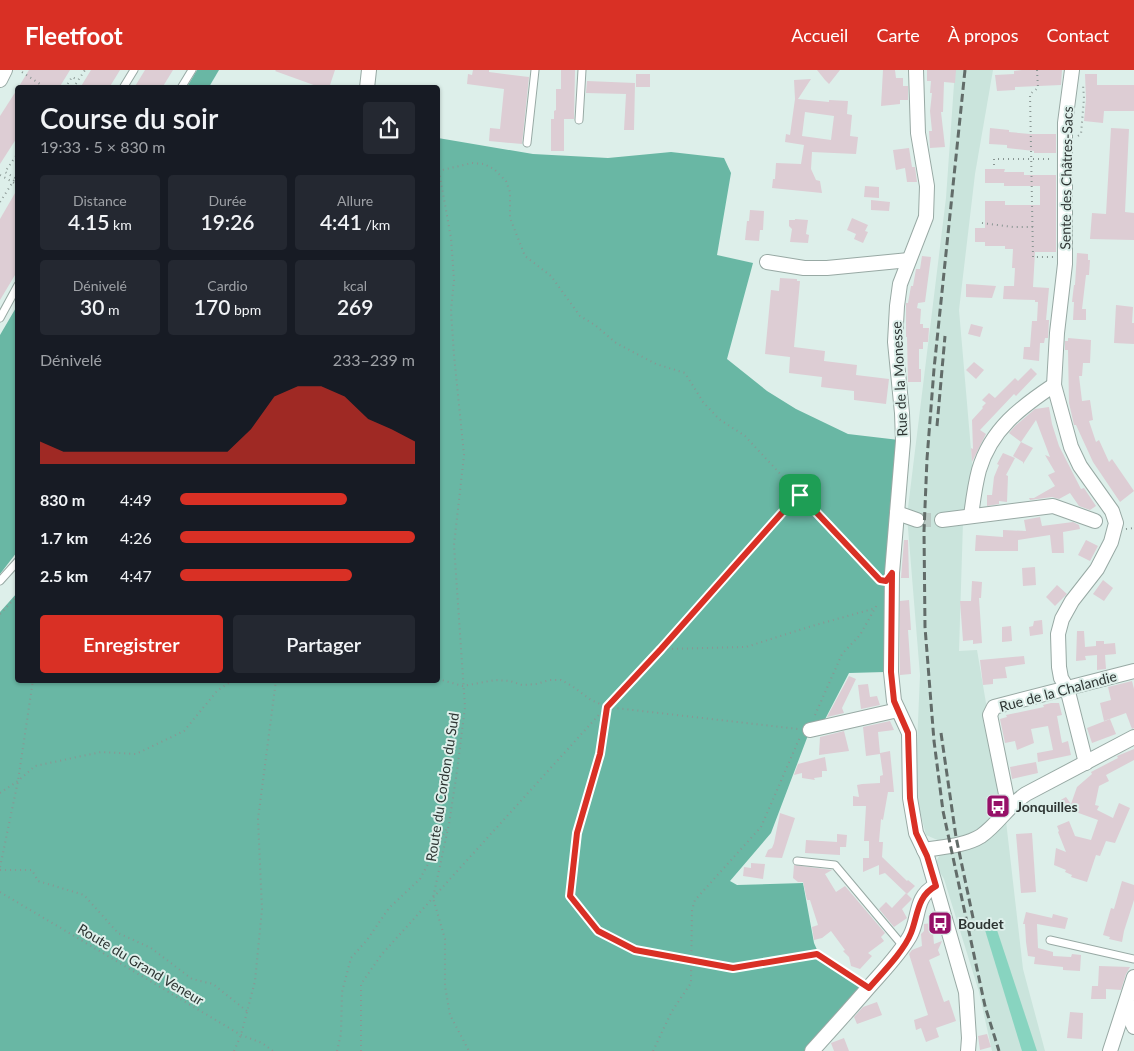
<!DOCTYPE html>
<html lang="fr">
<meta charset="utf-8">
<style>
body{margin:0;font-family:Lato,sans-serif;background:#242831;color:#f1f3f6;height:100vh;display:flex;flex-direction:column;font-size:19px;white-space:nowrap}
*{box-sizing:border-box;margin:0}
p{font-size:16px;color:#9ea1a6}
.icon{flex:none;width:28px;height:28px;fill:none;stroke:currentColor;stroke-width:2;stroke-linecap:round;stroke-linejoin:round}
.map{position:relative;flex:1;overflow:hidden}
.details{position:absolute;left:15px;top:15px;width:425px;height:598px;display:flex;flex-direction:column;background:#171b24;border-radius:5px;box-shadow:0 1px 4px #0004}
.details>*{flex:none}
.pin{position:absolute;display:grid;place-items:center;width:42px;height:42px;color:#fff;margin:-21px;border-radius:10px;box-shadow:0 2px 8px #0006}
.round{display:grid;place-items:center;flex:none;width:52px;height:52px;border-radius:5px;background:#242831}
.overview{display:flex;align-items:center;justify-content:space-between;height:85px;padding:0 25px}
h1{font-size:28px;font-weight:600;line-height:38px}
.stats{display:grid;grid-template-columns:repeat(3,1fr);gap:8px;height:85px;padding:5px 25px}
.stats div{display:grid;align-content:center;border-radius:5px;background:#242831;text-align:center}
.stats b{font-size:21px;font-weight:600}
.stats small{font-size:14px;font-weight:400}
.stats p{font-size:14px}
.chart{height:140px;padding:10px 25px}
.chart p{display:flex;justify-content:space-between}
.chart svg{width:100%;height:90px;margin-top:5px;fill:#d93025;opacity:.7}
.action{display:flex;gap:10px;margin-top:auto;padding:10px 25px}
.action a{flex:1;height:58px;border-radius:5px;background:#d93025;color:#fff;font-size:20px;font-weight:600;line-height:58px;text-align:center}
.action a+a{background:#242831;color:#f1f3f6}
ul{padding:0 25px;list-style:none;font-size:16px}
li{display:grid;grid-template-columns:80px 60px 1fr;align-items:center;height:38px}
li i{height:12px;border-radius:6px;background:#d93025}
header{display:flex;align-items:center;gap:30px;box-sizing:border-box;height:70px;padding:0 25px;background:#d93025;color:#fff}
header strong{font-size:24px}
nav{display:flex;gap:28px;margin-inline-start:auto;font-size:18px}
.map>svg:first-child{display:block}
</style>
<header>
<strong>Fleetfoot</strong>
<nav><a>Accueil</a><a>Carte</a><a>À propos</a><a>Contact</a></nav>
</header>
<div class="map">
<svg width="1134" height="981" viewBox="0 0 1134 981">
<rect width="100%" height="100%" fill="#ddefea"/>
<path fill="#cae4dc" d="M955,0H993L975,104L959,240L973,403L963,452L959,581L977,580L1006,751L1023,899L1045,981H992L979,922L944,809L935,794L941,782L942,772L926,765L915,722L920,605L907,446L946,128Z"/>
<path fill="#88d4c0" d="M996,857L1037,981H1022L985,860Z"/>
<g fill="#69b7a4">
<path d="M197,0H219L209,17H187Z"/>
<path d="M438,68L533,84L608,88L671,82L724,88L731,103L717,185L753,193L727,289L767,321L796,339L848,364L899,370L885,602L849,603L821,657L810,660L771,763L730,811L737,815L803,813L814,873L818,882L865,914L809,981H0V542L17,523L18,610H438Z"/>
<path d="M17,236L16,445L18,446L17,482L0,504V265Z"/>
</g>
<g fill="#ddcdd4" fill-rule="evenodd">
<path d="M29,0H70L59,18H18Z"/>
<path d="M91,0H120L109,18H80Z"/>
<path d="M145,0H173L162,18H134Z"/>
<path d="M276,0H335L329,18H322L275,1Z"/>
<path d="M473,0H489V2L529,7L522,74L489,71L490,58L500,59L504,19L467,14L468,4L472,5Z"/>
<path d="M561,0H575L574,49H564V81H551V49H554V41L556,40V19H561Z"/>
<path d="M817,0H840L829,14L825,10Z"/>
<path d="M883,0H895L896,8H903V16H908V30H900V34L881,36Z"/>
<path d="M927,0H956L955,13L944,12L943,42H941L945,77L930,78L929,61H932L930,41L932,23H930L931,11H927Z"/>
<path d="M1062,0L1061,15L1015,17V20L997,21L995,5L1014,4V1L1022,0Z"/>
<rect x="636" y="4" width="14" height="13"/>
<path d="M1085,4H1097V15H1134V41H1104L1103,53L1084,51L1086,29Z"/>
<path d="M811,9L798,29L829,32V30L848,31L847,44L852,45L850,66L858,67L856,84L812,82L811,99L816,110L820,111L822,123L772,118L773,109H775L776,93L801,94L804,75L785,72L786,64L790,65L795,29L794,10ZM805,42L834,46L831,70L802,66Z"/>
<path d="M587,11L635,13L634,60H624L626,24L586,23Z"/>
<path d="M18,18V66L0,94V46Z"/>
<path d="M990,58L1009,60V62L1030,64H1056V83H1034V81L1007,78V75L989,74Z"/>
<path d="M1111,58L1129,59L1125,142L1134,143V170L1090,169L1092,143L1106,144Z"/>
<path d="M909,78L912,97H915L917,112H907L905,98L896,100L893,80Z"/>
<path d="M985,99H1005L1004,102H1024V105H1056V182H1035L1033,217L1049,218L1046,250H1049L1048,268H1045L1044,273H1040L1039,291L1023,289L1024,277H1030L1032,251H1037L1038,232H1035V230L1003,229L1004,216H1014L1015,198H1012L1013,179H1005V176H985V172H975V158H985V131H1005V135H1040V116H1004V113H985Z"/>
<path d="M865,116L879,117V128L864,127Z"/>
<path d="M18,118V200L0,230V149Z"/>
<path d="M871,130L890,132L889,141L871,140Z"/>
<path d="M750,140L764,141L763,160H760L759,171L745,170L747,151H749Z"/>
<path d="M852,148L868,155L865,161L868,162L863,173L854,169L856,164L847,160Z"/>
<path d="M795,149L808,150L806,164L809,165L808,173L790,172L792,159L789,156V150H795Z"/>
<path d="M1077,183L1088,184V190H1090L1089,205H1086L1082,239H1086V250H1073L1074,232H1072L1074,215H1075Z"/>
<path d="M922,186L931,187L925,232L918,233L917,238L921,239L920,254H923V258H929L928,272H923V279H919V299H921V312H908L907,267H906V233H908L911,216H913L916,199H920Z"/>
<path d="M780,208L797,209V211H800L794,277L825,281L824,291L857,295L856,305L889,309L886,334L854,330V321L821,317L822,307L789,303L790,287L765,284L771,220L779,221Z"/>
<path d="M966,214L982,215L996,216L992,228L966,227Z"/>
<path d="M1116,235L1133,237L1132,253H1134V274L1114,273Z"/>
<path d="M971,254L983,257L980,267L968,264Z"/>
<path d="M1068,268L1091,270L1090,293H1083L1082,306H1079L1082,331L1090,330L1093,350L1089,351L1096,372L1099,370L1109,392L1112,389L1134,421L1120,432L1093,392L1076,355H1074L1069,333L1068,280H1065V271H1068Z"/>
<path d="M974,292L984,300L976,309L966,300Z"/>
<path d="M1031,298L1037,304L1016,326L1014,324L980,360L986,364L972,392L971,378L973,379L972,350L983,338L982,337L986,333L982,330L989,323L995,328L1015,308L1018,311Z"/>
<path d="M1049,337L1052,354L1059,376L1081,419L1084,418L1096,436L1090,440L1079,436L1070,423L1059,429L1052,427L1030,430L1029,428H1034L1055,416L1048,405L1055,402L1045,385L1050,387L1036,350L1021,372L1009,363L1015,356L1035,339Z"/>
<path d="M1021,372L1033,378L1023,394V392L1013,386Z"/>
<path d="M1003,383L1015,388L1006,405L1008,406L1007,432L999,431V434L987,436V425H992L994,407L999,395L997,394Z"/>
<path d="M1040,447L1042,456L1073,452L1079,455L1080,459L1063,462L1064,483H1052L1050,465L1018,470V481H975L976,465L1003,467V460L1026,461L1024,450Z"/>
<path d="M904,470H908L909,508H901Z"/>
<path d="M1086,470L1098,476L1090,491L1078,485Z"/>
<path d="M1035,497L1036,515L1023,516L1022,498Z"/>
<path d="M1103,510L1113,518L1104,531L1093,524Z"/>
<path d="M972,511L982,512L981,528H979L982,573L973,574V570L963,571L960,531H971Z"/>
<path d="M1057,515L1067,524L1055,536L1046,527Z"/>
<path d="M909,530L911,560H908L911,604L900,605V531Z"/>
<path d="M1042,550L1043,564L1030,566L1029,557L1033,556L1034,551Z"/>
<path d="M1011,556L1012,571L1002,572V557Z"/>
<path d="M1077,561H1084L1085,577L1096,576V571H1104V574L1115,573L1116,584L1105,585L1106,599L1097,600V585L1085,586L1086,590L1076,591Z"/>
<path d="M1024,586L1025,594L1005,597L1007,608L993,609V614L983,615L980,590Z"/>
<path d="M849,606L856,609L842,638L844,643L827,647Z"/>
<path d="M1132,611L1134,619V658L1132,659L1126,643L1104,651L1100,633L1111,630L1108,617Z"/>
<path d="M868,614L870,627L877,626L880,635L861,639L858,615Z"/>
<path d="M1051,633H1059L1062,645L1057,646L1062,673L1068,671L1071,685L1038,692L1037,683L1053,680L1048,656L1031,659L1034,673L1017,680L1015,671L1005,673L1000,649L1007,647L1006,645L1044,637L1043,635Z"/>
<path d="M1110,649L1116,664L1092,673L1087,658Z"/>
<path d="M890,651L894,660L878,662L880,683L890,681L894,722H888L883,750L881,749L879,772H883L882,787L907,811L908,810L915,816L907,824L885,803L879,805V795L863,802V788H869V771H864L866,736H853V726L859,727L857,715L862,714L880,713V706L883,705L880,684L866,686L863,657Z"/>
<path d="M844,661L849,681L819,685L820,667Z"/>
<path d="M1134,679V690L1106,705L1109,711L1099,716L1095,735L1099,736L1097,740L1113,748L1119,733L1130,738L1115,773L1106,771L1100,786L1096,785L1087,812L1071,807L1072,805L1065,802L1066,800L1054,795L1056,778L1066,782L1058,762L1059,761L1057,756L1069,751L1075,766L1091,770L1098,750L1062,737L1059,731L1066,727L1071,734L1077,717L1092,704L1091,702L1118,688L1117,686Z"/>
<path d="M825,687L827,701H822V707L814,708L815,710L802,708V703L794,705L798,694Z"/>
<path d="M1036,692L1038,703L1012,709L1010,697Z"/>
<path d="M780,743L795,748L782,788L765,787L768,780L772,778L774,773Z"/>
<path d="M1032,763L1036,822L1021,823L1016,764Z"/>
<path d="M837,764L847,765L846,777H840V785L805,783L806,770L837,772Z"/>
<path d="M751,793L765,794L763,809L743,806L744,797L751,798Z"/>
<path d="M794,795L832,800L825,804L836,822L845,816L885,863L881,867L884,871L868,883L872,886L860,899L851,896L849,887L843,881L845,880L831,861L822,868L814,870L812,857L818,855L810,830H807L803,812H798L793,808Z"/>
<path d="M1122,811L1134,815V830L1124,861L1122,872L1109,869L1110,867L1103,865L1111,838L1114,839Z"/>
<path d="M906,823L912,829L902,839L907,848L894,857L879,839L886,832L892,838Z"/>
<path d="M1026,842L1052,848L1053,844L1068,848L1065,859L1037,854L1038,878L1053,882V886L1071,887L1072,884L1081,885L1080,901L1063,900V897L1034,894L1035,887L1028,886L1026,872L1025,854H1023Z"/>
<path d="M932,853L934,874L942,871L938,880L940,885L929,890L944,932L949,930L956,951L936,958L939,967L926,972L921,958L916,960L914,950L928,945L909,884L912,880L922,876L921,864L924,861V854Z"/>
<path d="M1099,896L1130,897L1126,904L1121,920L1106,919V929H1091L1092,916H1098Z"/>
<path d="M877,932L882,945L857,954L854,947L863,937Z"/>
<path d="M1070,942L1083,943L1082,969L1067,968Z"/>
<path d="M987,964L991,977L980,980L978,966Z"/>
<path d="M844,968L849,981H834L831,973Z"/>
</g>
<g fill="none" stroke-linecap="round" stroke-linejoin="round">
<path stroke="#bacac5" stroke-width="14" stroke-dasharray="14 7" stroke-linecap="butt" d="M917,450H942"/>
<g stroke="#98a9a4" stroke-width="9">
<g id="lane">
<path d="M123,18L134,0"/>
<path d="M181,18L192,0"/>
<path d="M579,50L582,0"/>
<path d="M527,73L535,0"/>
<path d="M0,248L18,215"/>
<path d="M0,511L18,491"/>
<path d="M797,791L835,795L903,876"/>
<path d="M1050,870L1134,889"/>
</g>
</g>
<g stroke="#98a9a4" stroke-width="16">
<g id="street">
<path d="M916,0L918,63L927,116L926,147L900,214L897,236L895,272L902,343L903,371L892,503L891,602L894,631L909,663L910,728L916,763L927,786L966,922L969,968L968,981"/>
<path d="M1072,0L1065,53V194L1057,263L1054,315L1071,377L1080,396L1112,441L1116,453L1111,472L1097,499L1072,531L1062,549L1058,564L1059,597L1061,608L1067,618L1086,693"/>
<path d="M0,10L5,0"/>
<path d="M367,18L369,0"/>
<path d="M767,192L804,198H827L909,190"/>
<path d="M897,443L917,450"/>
<path d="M971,446C973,430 975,415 979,400C991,359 1021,337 1054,315"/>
<path d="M942,450L1053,436L1095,451"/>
<path d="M810,660L898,640"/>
<path d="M1012,734L1007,729L990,645L994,637L1134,601"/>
<path d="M924,780C942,777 965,776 981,766C998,754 1009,735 1026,724L1134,667"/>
<path d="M1127,932L1129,946L1134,957"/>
<path d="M812,981C831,960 850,939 869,917C883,901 899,885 910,866C920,848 914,827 935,816"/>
<path d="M1110,981L1134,907"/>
</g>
</g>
<g stroke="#899693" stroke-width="2" stroke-dasharray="1 4" stroke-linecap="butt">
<path d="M1037,0L1038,18L1030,24L1033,187H1053"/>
<path d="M22,2L46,18"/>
<path d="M65,18L72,7L78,10"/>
<path d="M73,18L85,0"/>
<path d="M1078,66L1081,64L1084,28L1083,15"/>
<path d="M994,95V89H1053"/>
<path d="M438,101L472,93L484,94L494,99L506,111L510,122V148L525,186L551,206L580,246L595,255L616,273L656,294L685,303L703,332L719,349L745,366L799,424"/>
<path d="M439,101L451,168L454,210L451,241L454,285L464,385L454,475L465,637L457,701L449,754L433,828L445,869V916L450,945L469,981"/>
<path d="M0,105L18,115"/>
<path d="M15,108L5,102L18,83"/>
<path d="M0,132L18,104"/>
<path d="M982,153L1013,157H1033"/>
<path d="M1126,459L1134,458"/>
<path d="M0,544L18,525"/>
<path d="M662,579L746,577L812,556L876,538"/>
<path d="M438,609L463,616L495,610L510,611L522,615L537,614L549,610H561L572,616L591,630L607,637L798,659"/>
<path d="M607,637L600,684L577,763L570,826L598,861L635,879L733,898L817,884L859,911"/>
<path d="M815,645L842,584L860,565L878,533"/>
<path d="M0,723L18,711L35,696L101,682L136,684L184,661L217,621L233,610"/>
<path d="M0,797L18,711L33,610"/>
<path d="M0,800H32L38,811L84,825L118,863L151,878L192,909L213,914L248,942"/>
<path d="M0,822L241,965L262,973L273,981"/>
<path d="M234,981L241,965L255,911L262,839L258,749L276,610"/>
<path d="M337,981L341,964L342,922L351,888L367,870L389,838L420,809L448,756"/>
<path d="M361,981V914L382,884L625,616L661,579L788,435L800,425L879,509"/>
<path d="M653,981L672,941L691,913L692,840L695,830L761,757L800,667"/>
</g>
<use href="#lane" stroke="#fff" stroke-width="7"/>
<use href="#street" stroke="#fff" stroke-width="14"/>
<g stroke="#626c69" stroke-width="3" stroke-dasharray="8 4" stroke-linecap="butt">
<path d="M965,0L934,299L927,389L924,461L925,557L934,671L943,741L985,936L999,981"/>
<path d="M937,356L945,266"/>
<path d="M941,663L956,767L976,862"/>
</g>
</g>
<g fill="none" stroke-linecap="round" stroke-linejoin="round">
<g stroke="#fff" stroke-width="10">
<path id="route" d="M800,425L880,510L886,511L892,503L891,602L894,631L908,663L910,728L916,763L927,786L936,816C917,826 918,845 911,863C904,881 882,903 869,918L817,884L733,898L635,880L598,861L570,826L577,763L600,684L607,637L661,579L788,436Z"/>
</g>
<use href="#route" stroke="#d93025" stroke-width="6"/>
</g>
<defs>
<g id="bus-square" transform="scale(1.25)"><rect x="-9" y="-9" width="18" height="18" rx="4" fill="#961168" stroke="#ddefea"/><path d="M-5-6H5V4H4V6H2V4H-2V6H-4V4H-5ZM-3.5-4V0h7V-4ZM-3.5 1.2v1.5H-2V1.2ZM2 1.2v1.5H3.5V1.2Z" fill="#fff"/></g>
</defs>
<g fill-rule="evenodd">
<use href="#bus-square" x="998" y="736"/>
<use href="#bus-square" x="940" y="853"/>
</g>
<g text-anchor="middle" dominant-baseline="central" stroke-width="4" stroke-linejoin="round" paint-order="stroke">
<g font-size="14" fill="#2e3533" stroke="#ddefea">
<text transform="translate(1066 108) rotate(-89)">Sente des Châtres-Sacs</text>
<text transform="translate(899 309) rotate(-93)">Rue de la Monesse</text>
<text transform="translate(1058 621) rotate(-15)">Rue de la Chalandie</text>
<text transform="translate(442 717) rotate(-81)">Route du Cordon du Sud</text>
<text transform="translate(141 894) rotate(31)">Route du Grand Veneur</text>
</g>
<g font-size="14" font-weight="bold" fill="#2e3533" stroke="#ddefea" text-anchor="start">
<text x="1016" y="736">Jonquilles</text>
<text x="958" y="853">Boudet</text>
</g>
</g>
</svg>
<div class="pin" style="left:800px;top:425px;background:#1e9e55"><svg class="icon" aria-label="arrive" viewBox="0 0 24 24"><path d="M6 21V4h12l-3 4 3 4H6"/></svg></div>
<section class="details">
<div class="overview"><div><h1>Course du soir</h1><p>19:33 · 5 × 830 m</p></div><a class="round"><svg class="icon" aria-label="share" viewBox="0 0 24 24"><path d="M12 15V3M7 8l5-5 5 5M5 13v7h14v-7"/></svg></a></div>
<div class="stats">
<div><p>Distance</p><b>4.15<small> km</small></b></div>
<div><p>Durée</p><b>19:26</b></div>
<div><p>Allure</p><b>4:41<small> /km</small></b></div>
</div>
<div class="stats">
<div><p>Dénivelé</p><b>30<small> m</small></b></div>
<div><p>Cardio</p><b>170<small> bpm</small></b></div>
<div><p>kcal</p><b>269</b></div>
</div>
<div class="chart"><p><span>Dénivelé</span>233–239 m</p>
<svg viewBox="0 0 160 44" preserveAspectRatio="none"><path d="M0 44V33L10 38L20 38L30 38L40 38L50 38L60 38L70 38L80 38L90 27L100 11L110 6L120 6L130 11L140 22L150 27L160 33V44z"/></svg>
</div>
<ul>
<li><b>830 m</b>4:49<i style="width:71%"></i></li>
<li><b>1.7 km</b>4:26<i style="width:100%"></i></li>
<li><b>2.5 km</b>4:47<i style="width:73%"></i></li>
</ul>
<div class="action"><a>Enregistrer</a><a>Partager</a></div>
</section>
</div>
